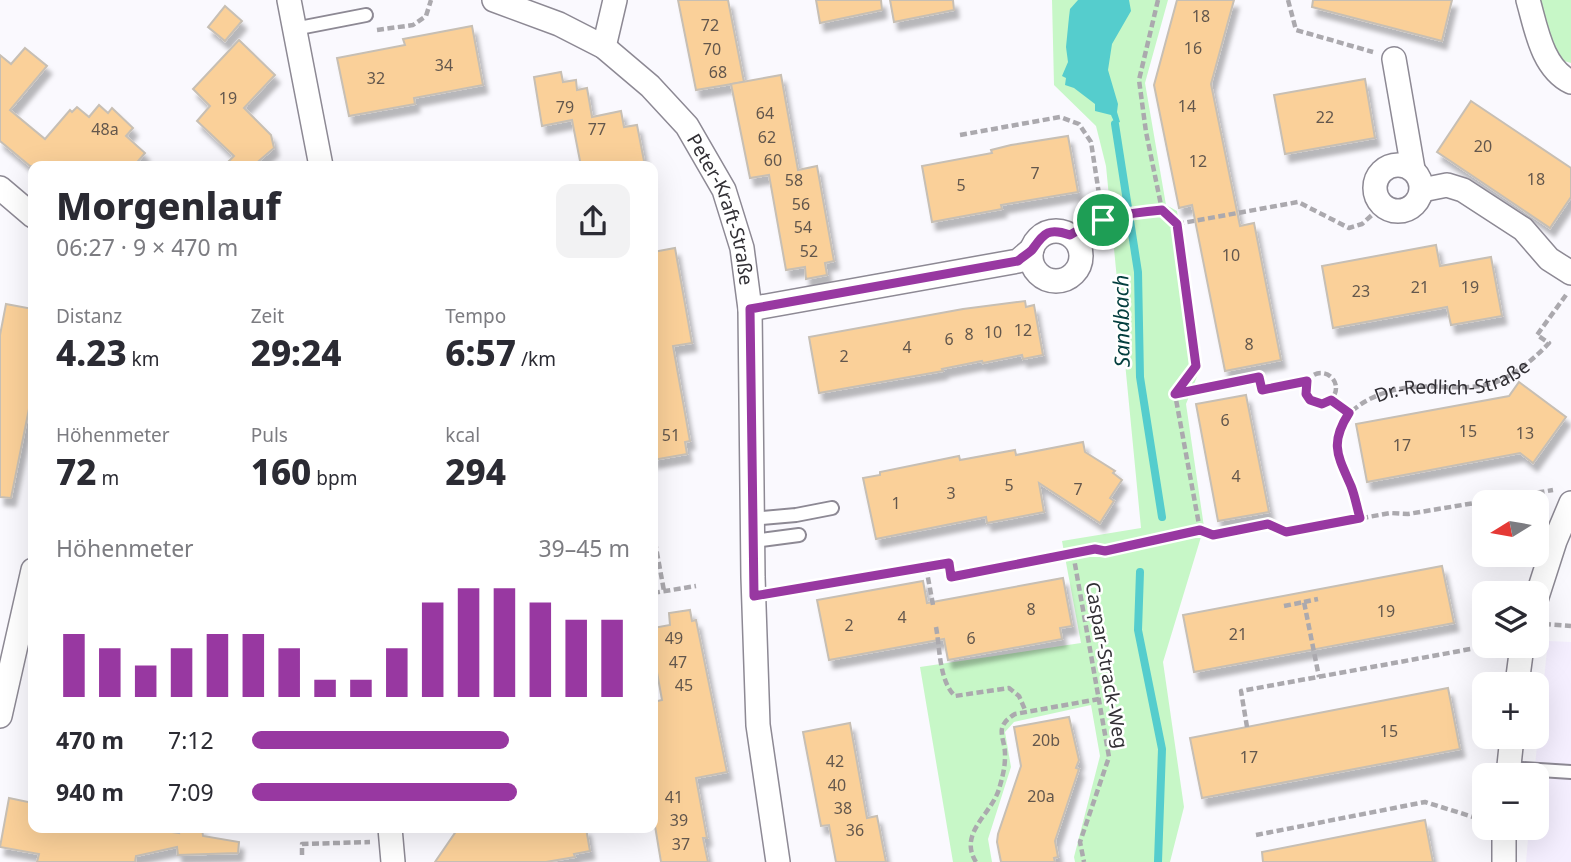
<!DOCTYPE html>
<html lang="de">
<meta charset="utf-8">
<style>
body{margin:0;font-family:"Noto Sans",sans-serif;background:#f2f2f3;color:#2b2b33;height:100vh;display:flex;flex-direction:column;font-size:26px;white-space:nowrap}
*{box-sizing:border-box;margin:0}
p{font-size:23px;color:#7c7c81}
.icon{flex:none;width:38px;height:38px;fill:none;stroke:currentColor;stroke-width:2;stroke-linecap:round;stroke-linejoin:round}
.map{position:relative;flex:1;overflow:hidden}
.drawer{position:absolute;left:28px;top:161px;width:630px;height:672px;display:flex;flex-direction:column;background:#fff;border-radius:14px;box-shadow:0 7px 28px #0002}
.drawer>*{flex:none}
.needle{width:46px;rotate:259deg}
.tools{position:absolute;left:1472px;top:490px;display:grid;gap:14px}
.tools a{display:grid;place-items:center;width:77px;height:77px;border-radius:14px;background:#fff;box-shadow:0 7px 28px #0002;font-size:35px}
.pin{position:absolute;display:grid;place-items:center;width:60px;height:60px;color:#fff;margin:-30px;border:4px solid #fff;border-radius:50%;box-shadow:0 2px 7px #0007}
.round{display:grid;place-items:center;flex:none;width:74px;height:74px;border-radius:14px;background:#f2f2f3}
.head{display:flex;align-items:center;justify-content:space-between;height:119px;padding:0 28px}
h1{font-size:38px;font-weight:800;line-height:52px}
.metrics{display:grid;grid-template-columns:repeat(3,1fr);gap:10px;height:119px;padding:7px 28px}
.metrics div{display:grid;align-content:center}
.metrics b{font-size:35px;font-weight:800}
.metrics small{font-size:19px;font-weight:400}
.metrics p{font-size:19px}
.chart{height:196px;padding:14px 28px}
.chart p{display:flex;justify-content:space-between}
.chart svg{width:100%;height:126px;margin-top:7px;stroke:#9838a1;stroke-width:6}
ul{padding:0 28px;list-style:none;font-size:23px}
li{display:grid;grid-template-columns:112px 84px 1fr;align-items:center;height:52px}
li i{height:18px;border-radius:9px;background:#9838a1}
.map>svg:first-child{display:block}
</style>
<div class="map">
<svg width="1571" height="862" viewBox="0 0 1571 862">
<defs>
<filter id="shadow"><feDropShadow dx="4.5" dy="8" stdDeviation="2" flood-color="#0004"/></filter>
</defs>
<rect width="100%" height="100%" fill="#faf9fe"/>
<path fill="#f5efff" d="M1548,641L1571,642V862H1526L1529,828H1536V775H1534Z"/>
<g fill="#c7f7c7">
<path d="M1052,0H1168L1145,83L1166,205L1177,211L1200,369L1186,404L1204,527L1163,662L1184,807L1170,862H1075L1074,857L1100,756L1091,705L1014,722L1005,732L1011,767L988,839L992,862H953L920,667L1081,643L1062,541L1141,528L1106,166L1096,126L1054,85Z"/>
<path d="M1538,0H1571V63L1557,59Z"/>
</g>
<path fill="#55cdcd" d="M1078,0H1129L1131,11L1112,44L1108,70L1118,104L1117,112L1120,122L1115,124L1111,115L1095,111V104L1074,88L1065,85L1066,78L1062,76L1068,62L1066,47L1069,17L1070,9Z"/>
<g fill="none" stroke-linecap="round" stroke-linejoin="round">
<g stroke="#55cdcd" stroke-width="8">
<path d="M1115,124L1138,272L1140,377L1162,517"/>
<path d="M1140,572L1138,630L1162,749L1158,862"/>
</g>
</g>
<g fill="#fad099" stroke="#c7bfb4" stroke-width="2" filter="url(#shadow)">
<path d="M678,0H728L744,82L696,90Z"/>
<path d="M816,0H881L882,10L820,23Z"/>
<path d="M890,0H953L954,10L894,22Z"/>
<path d="M1177,0H1234L1211,84L1240,226L1254,223L1281,360L1225,371L1192,205L1179,208L1154,85Z"/>
<path d="M1313,0H1452L1442,41L1312,7Z"/>
<path d="M225,6L242,21L225,41L208,27Z"/>
<path d="M472,26L483,85L414,98L415,104L349,116L337,58L405,45L403,39Z"/>
<path d="M239,40L275,75L244,108L271,135L274,148L253,166H224L234,156L197,121L210,106L193,89Z"/>
<path d="M25,48L47,66L10,110L45,139L70,110L72,112L77,107L89,117L99,105L108,113L112,108L133,128L126,136L145,153L134,166H30L0,141V55L11,64Z"/>
<path d="M561,72L563,82L576,80L577,90L587,88L592,117L621,111L624,127L637,125L645,166H581L572,120L542,126L534,77Z"/>
<path d="M781,75L798,170L817,166L834,261L825,263L827,275L806,279L805,267L786,270L769,175L750,178L731,84Z"/>
<path d="M1365,79L1375,138L1285,154L1274,95Z"/>
<path d="M1471,101L1571,168V197L1550,228L1437,152Z"/>
<path d="M1068,136L1078,192L1001,205L1002,209L932,222L922,166L992,153L991,150L1011,145Z"/>
<path d="M1436,245L1440,266L1491,257L1502,316L1451,325L1447,307L1333,328L1322,266Z"/>
<path d="M675,248L692,343L673,346L690,441L685,442L687,454L653,460V252Z"/>
<path d="M1025,301L1026,307L1034,305L1043,355L1023,359L1022,355L983,363L982,361L942,369L943,371L819,393L809,337L963,309Z"/>
<path d="M6,304L33,309V389L11,498L0,497V335Z"/>
<path d="M1519,382L1566,417L1533,463L1520,453L1367,482L1356,424L1509,396Z"/>
<path d="M1246,395L1269,512L1218,521L1196,404Z"/>
<path d="M1083,442L1085,452L1115,471L1113,473L1122,480L1110,498L1114,501L1100,523L1039,483L1044,512L987,523L986,517L876,539L863,478L880,475V472L959,456L960,460L1015,450L1016,455Z"/>
<path d="M1442,566L1454,623L1194,672L1183,615Z"/>
<path d="M1063,578L1072,626L1060,628L1062,639L948,660L944,639L829,660L817,600L923,581L927,603Z"/>
<path d="M690,610L692,621L696,620L727,772L696,778L707,838H703L708,862H661L653,814V702L662,700L653,650V628L670,625L669,613Z"/>
<path d="M1448,688L1460,749L1202,798L1190,738Z"/>
<path d="M1069,717L1079,760L1076,768L1079,769L1055,841L1058,857L1054,858L1055,862H1001L997,842L998,834L1021,766L1014,727Z"/>
<path d="M850,723L867,818L877,816L886,862H836L829,825L821,826L803,732Z"/>
<path d="M9,798L33,803V828H145L179,833L178,828H202L203,836L239,842L238,853L178,855L177,847L136,856L135,862H37L39,854L0,847Z"/>
<path d="M1425,820L1433,862H1263L1262,852Z"/>
<path d="M472,828H586L590,851L574,854L575,857L546,862H435L457,830Z"/>
</g>
<g fill="none" stroke-linecap="round" stroke-linejoin="round">
<g stroke="#8d8994" stroke-width="16">
<g id="service">
<path d="M294,29L366,15"/>
<path d="M752,519L796,515L832,508"/>
<path d="M753,541L799,535"/>
<path d="M1508,768L1571,772"/>
</g>
</g>
<g stroke="#8d8994" stroke-width="26">
<g id="minor">
<path d="M289,0L321,166"/>
<path id="s2" d="M494,0L559,24L604,47L650,86L687,126L724,190L742,248L750,309L753,577L758,725L778,862"/>
<path d="M1528,0C1536,28 1542,68 1571,82"/>
<path d="M604,47L615,0"/>
<path d="M1394,59L1413,169"/>
<circle cx="1398" cy="188" r="23"/>
<path d="M0,188L33,216"/>
<path d="M1422,190L1447,185L1463,190L1523,229L1549,259L1571,273"/>
<circle cx="1056" cy="256" r="25"/>
<path d="M750,309L1018,261L1032,249"/>
<path d="M1536,600L1555,541L1571,503"/>
<path d="M1517,684L1522,646"/>
<path d="M0,716L33,570"/>
<path d="M1508,775L1512,737"/>
<path d="M390,828L393,862"/>
<path d="M1504,862V828"/>
</g>
</g>
<g stroke="#aba9ae" stroke-width="4.5" stroke-dasharray="7 3.5" stroke-linecap="butt">
<path d="M1158,0L1139,80L1146,132L1162,210L1177,224L1196,366L1175,394L1200,530"/>
<path d="M1288,0L1296,30L1373,52"/>
<path d="M377,30L413,25L426,16L431,0"/>
<path d="M960,135L1060,117L1079,124L1091,142L1103,220"/>
<path d="M1177,224L1298,202L1349,228L1362,224L1383,205"/>
<path d="M1070,235C1097,217 1130,213 1162,210"/>
<circle cx="1321" cy="388" r="15"/>
<path d="M1175,394L1259,377L1262,390L1307,381"/>
<path d="M1331,400L1349,413"/>
<path id="s1" d="M1360,518C1357,508 1355,497 1351,487C1346,472 1336,459 1337,442C1338,407 1383,389 1413,387C1439,385 1466,391 1493,383C1514,376 1534,359 1549,343L1537,335L1566,295"/>
<path d="M653,531L664,591"/>
<path d="M1073,553L1109,757L1080,842L1084,862"/>
<path d="M926,567L933,605"/>
<path d="M777,592L949,563L951,577L1095,549L1105,551L1200,530L1213,535L1268,524L1286,532L1390,513L1408,514L1553,490"/>
<path d="M653,593L696,586"/>
<path d="M1304,602L1318,599"/>
<path d="M1284,606L1304,602L1319,677"/>
<path d="M1544,624L1571,626"/>
<path d="M936,627C940,648 939,681 955,696L1009,688L1019,696L1026,712"/>
<path d="M1247,727L1241,691L1487,646"/>
<path d="M1256,835L1425,802L1483,820"/>
<path d="M302,855V844L370,842"/>
<path d="M976,862C958,833 991,815 999,789C1002,779 1005,768 1005,757C1006,737 992,728 1015,714L1099,699"/>
</g>
<use href="#service" stroke="#fff" stroke-width="12"/>
<use href="#minor" stroke="#fff" stroke-width="23"/>
</g>
<g fill="none" stroke-linecap="round" stroke-linejoin="round">
<g stroke="#fff" stroke-width="14">
<path id="route" d="M1162,210L1177,224L1196,366L1175,394L1259,377L1262,390L1307,381L1306,394L1310,400L1322,404L1331,400L1349,413C1329,444 1338,456 1351,486C1355,496 1357,508 1360,518L1286,532L1268,524L1213,535L1200,530L1105,551L1095,549L951,577L949,563L754,596L750,309L1018,261C1022,257 1028,254 1032,250C1044,234 1047,227 1070,235C1097,217 1130,213 1162,210Z"/>
</g>
<use href="#route" stroke="#9838a1" stroke-width="9"/>
</g>
<g text-anchor="middle" dominant-baseline="central" stroke-width="5" stroke-linejoin="round" paint-order="stroke">
<g font-size="16" fill="#63574d">
<text x="1201" y="16">18</text>
<text x="710" y="25">72</text>
<text x="1193" y="48">16</text>
<text x="712" y="49">70</text>
<text x="444" y="65">34</text>
<text x="718" y="72">68</text>
<text x="376" y="78">32</text>
<text x="228" y="98">19</text>
<text x="1187" y="106">14</text>
<text x="565" y="107">79</text>
<text x="765" y="113">64</text>
<text x="1325" y="117">22</text>
<text x="105" y="129">48a</text>
<text x="597" y="129">77</text>
<text x="767" y="137">62</text>
<text x="1483" y="146">20</text>
<text x="773" y="160">60</text>
<text x="1198" y="161">12</text>
<text x="1035" y="173">7</text>
<text x="1536" y="179">18</text>
<text x="794" y="180">58</text>
<text x="961" y="185">5</text>
<text x="801" y="204">56</text>
<text x="803" y="227">54</text>
<text x="809" y="251">52</text>
<text x="1231" y="255">10</text>
<text x="1420" y="287">21</text>
<text x="1470" y="287">19</text>
<text x="1361" y="291">23</text>
<text x="1023" y="330">12</text>
<text x="993" y="332">10</text>
<text x="969" y="334">8</text>
<text x="949" y="339">6</text>
<text x="1249" y="344">8</text>
<text x="907" y="347">4</text>
<text x="844" y="356">2</text>
<text x="1225" y="420">6</text>
<text x="1468" y="431">15</text>
<text x="1525" y="433">13</text>
<text x="671" y="435">51</text>
<text x="1402" y="445">17</text>
<text x="1236" y="476">4</text>
<text x="1009" y="485">5</text>
<text x="1078" y="489">7</text>
<text x="951" y="493">3</text>
<text x="896" y="503">1</text>
<text x="1031" y="609">8</text>
<text x="1386" y="611">19</text>
<text x="902" y="617">4</text>
<text x="849" y="625">2</text>
<text x="1238" y="634">21</text>
<text x="674" y="638">49</text>
<text x="971" y="638">6</text>
<text x="678" y="662">47</text>
<text x="684" y="685">45</text>
<text x="1389" y="731">15</text>
<text x="1046" y="740">20b</text>
<text x="1249" y="757">17</text>
<text x="835" y="761">42</text>
<text x="837" y="785">40</text>
<text x="1041" y="796">20a</text>
<text x="674" y="797">41</text>
<text x="843" y="808">38</text>
<text x="679" y="820">39</text>
<text x="855" y="830">36</text>
<text x="681" y="844">37</text>
</g>
<g font-size="19" fill="#312f34" stroke="#fff">
<text stroke="none"><textPath href="#s2" startOffset="326">Peter-Kraft-Straße</textPath></text>
<text stroke="none"><textPath href="#s1" startOffset="222">Dr.-Redlich-Straße</textPath></text>
<text transform="translate(1107 665) rotate(80)">Caspar-Strack-Weg</text>
</g>
<g font-size="21" font-style="italic" fill="#033e3e" stroke="#fff">
<text transform="translate(1121 321) rotate(-91)">Sandbach</text>
</g>
</g>
</svg>
<div class="tools">
<a><svg class="needle" viewBox="-14 -14 28 28"><path d="M0-13l5 13h-10z" fill="#e53935"/><path d="M0 13l5-13h-10z" fill="#7c7c81"/></svg></a>
<a><svg class="icon" aria-label="layers" viewBox="0 0 24 24"><path d="M12 4l9 5-9 5-9-5zM3 14l9 5 9-5"/></svg></a>
<a>+</a>
<a>−</a>
</div>
<div class="pin" style="left:1103px;top:220px;background:#1e9e55"><svg class="icon" aria-label="arrive" viewBox="0 0 24 24"><path d="M6 21V4h12l-3 4 3 4H6"/></svg></div>
<section class="drawer">
<div class="head"><div><h1>Morgenlauf</h1><p>06:27 · 9 × 470 m</p></div><a class="round"><svg class="icon" aria-label="share" viewBox="0 0 24 24"><path d="M12 15V3M7 8l5-5 5 5M5 13v7h14v-7"/></svg></a></div>
<div class="metrics">
<div><p>Distanz</p><b>4.23<small> km</small></b></div>
<div><p>Zeit</p><b>29:24</b></div>
<div><p>Tempo</p><b>6:57<small> /km</small></b></div>
</div>
<div class="metrics">
<div><p>Höhenmeter</p><b>72<small> m</small></b></div>
<div><p>Puls</p><b>160<small> bpm</small></b></div>
<div><p>kcal</p><b>294</b></div>
</div>
<div class="chart"><p><span>Höhenmeter</span>39–45 m</p>
<svg viewBox="0 0 160 44" preserveAspectRatio="none"><path d="M5 44V22M15 44V27M25 44V33M35 44V27M45 44V22M55 44V22M65 44V27M75 44V38M85 44V38M95 44V27M105 44V11M115 44V6M125 44V6M135 44V11M145 44V17M155 44V17"/></svg>
</div>
<ul>
<li><b>470 m</b>7:12<i style="width:68%"></i></li>
<li><b>940 m</b>7:09<i style="width:70%"></i></li>
</ul>
</section>
</div>
